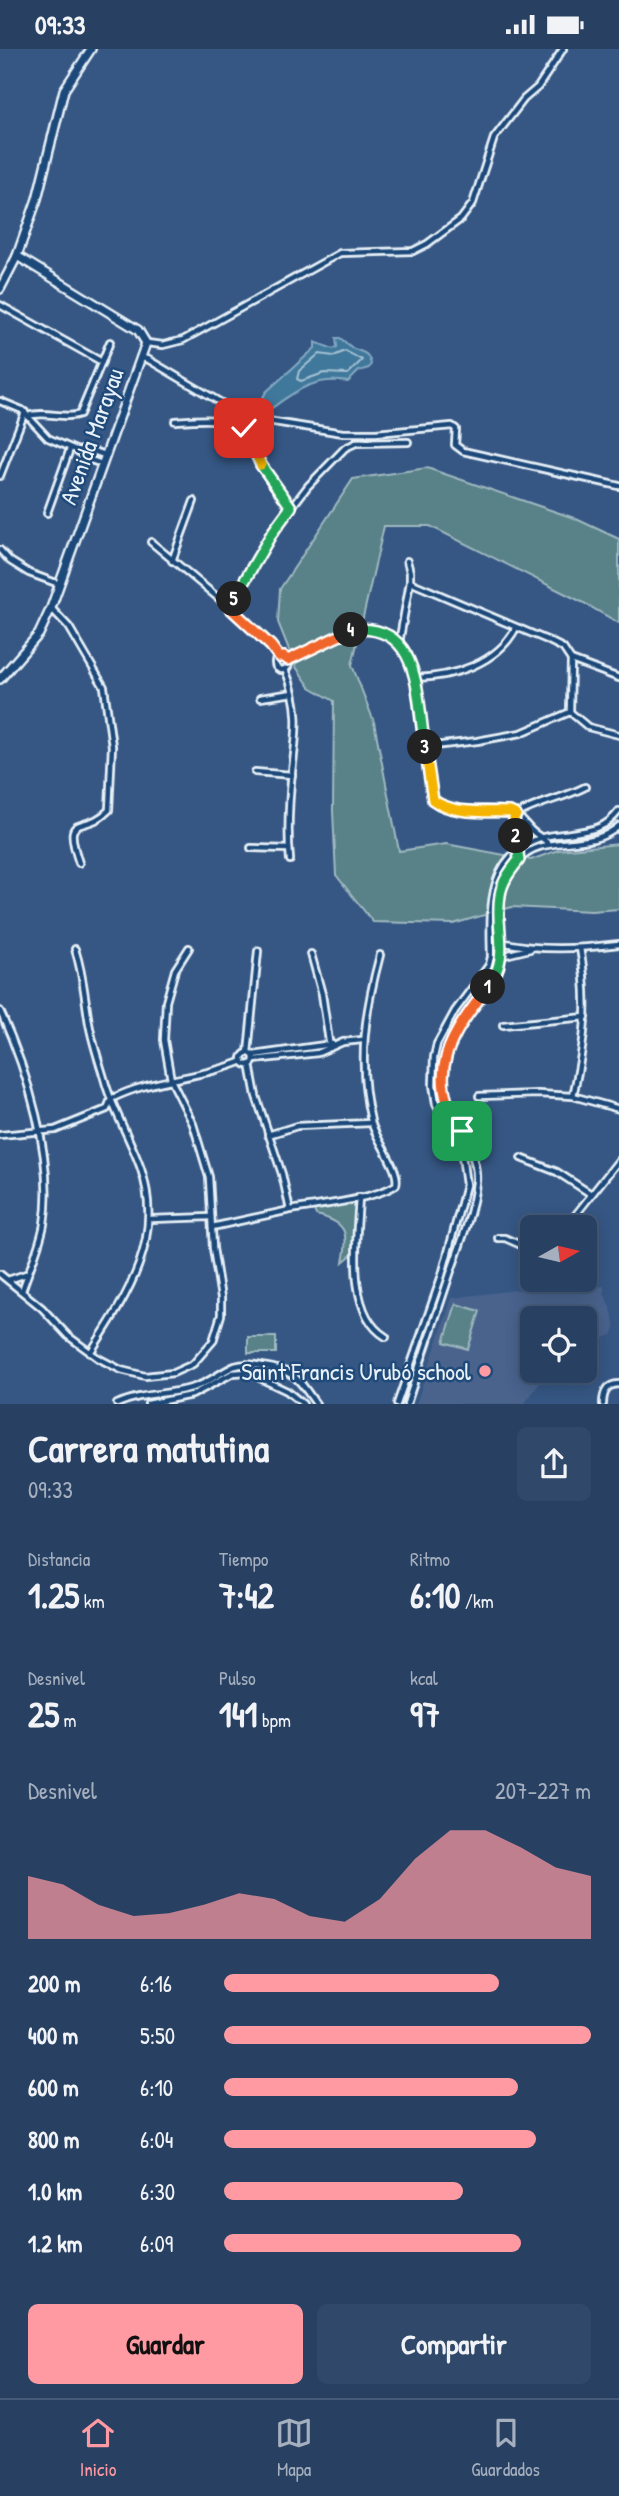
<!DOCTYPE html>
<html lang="es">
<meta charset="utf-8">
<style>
body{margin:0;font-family:"Patrick Hand",sans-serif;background:#304869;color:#f1f3f6;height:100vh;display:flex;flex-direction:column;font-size:26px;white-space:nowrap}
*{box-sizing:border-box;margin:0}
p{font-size:23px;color:#a5afbe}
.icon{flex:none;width:38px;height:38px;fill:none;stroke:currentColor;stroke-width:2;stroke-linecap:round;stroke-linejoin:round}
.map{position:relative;height:1355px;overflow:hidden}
.drawer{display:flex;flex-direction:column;background:#284163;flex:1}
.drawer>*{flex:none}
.needle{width:46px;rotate:82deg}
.controls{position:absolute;left:520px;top:1166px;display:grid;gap:14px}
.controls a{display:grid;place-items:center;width:77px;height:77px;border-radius:10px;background:#284163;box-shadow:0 4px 18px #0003,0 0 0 2px #445a78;font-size:35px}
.pin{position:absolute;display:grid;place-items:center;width:60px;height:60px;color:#fff;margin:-30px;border-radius:14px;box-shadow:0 4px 10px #0006}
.km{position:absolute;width:35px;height:35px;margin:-18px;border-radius:50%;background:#222;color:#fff;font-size:19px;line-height:35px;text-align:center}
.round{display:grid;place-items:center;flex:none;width:74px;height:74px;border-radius:10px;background:#304869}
.overview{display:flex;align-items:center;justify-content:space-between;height:119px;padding:0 28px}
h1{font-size:38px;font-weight:800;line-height:52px}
.metrics{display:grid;grid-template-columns:repeat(3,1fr);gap:10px;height:119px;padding:7px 28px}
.metrics div{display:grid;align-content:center}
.metrics b{font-size:35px;font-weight:800}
.metrics small{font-size:19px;font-weight:400}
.metrics p{font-size:19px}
.chart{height:196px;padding:14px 28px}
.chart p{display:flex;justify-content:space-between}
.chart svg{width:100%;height:126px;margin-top:7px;fill:#ff9aa2;opacity:.7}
.primary-button{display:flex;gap:14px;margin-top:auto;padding:14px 28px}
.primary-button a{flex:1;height:80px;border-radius:10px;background:#ff9aa2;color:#111;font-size:28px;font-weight:800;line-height:80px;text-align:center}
.primary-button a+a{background:#304869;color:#f1f3f6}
ul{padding:0 28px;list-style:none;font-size:23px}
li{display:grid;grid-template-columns:112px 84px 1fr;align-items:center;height:52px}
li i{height:18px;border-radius:9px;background:#ff9aa2}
.status{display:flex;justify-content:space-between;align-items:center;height:49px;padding:0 35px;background:#284163;direction:ltr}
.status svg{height:19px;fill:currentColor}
.tabs{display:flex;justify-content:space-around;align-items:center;height:98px;border-top:2px solid #445a78;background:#284163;font-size:19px;color:#a5afbe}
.tabs a{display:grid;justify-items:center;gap:4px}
.tabs .current{color:#ff9aa2}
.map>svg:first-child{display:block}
</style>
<div class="status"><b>09:33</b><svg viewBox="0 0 49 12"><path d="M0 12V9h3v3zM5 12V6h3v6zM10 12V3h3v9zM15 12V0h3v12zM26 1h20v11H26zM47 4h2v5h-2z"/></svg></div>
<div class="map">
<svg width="619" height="1355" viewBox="0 0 619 1355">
<rect width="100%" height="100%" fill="#365784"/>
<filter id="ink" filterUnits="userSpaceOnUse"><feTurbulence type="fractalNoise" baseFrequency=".0143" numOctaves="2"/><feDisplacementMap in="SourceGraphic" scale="14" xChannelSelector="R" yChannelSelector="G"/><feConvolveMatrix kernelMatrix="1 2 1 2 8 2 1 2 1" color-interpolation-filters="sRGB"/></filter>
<g filter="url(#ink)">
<path fill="#49638d" d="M604,1237V1244L612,1263L615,1279L612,1286L599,1291L585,1293L584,1269H532V1321H550L524,1355H416L452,1249L515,1241Z"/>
<g fill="#588188" stroke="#a0b9c0" stroke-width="2">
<path d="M427,419L574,469L619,490V574L582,553L430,477H384L352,616L374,673L399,802L446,795L531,811L558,801L619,795V860L591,862L512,858L453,875L373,873L336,826L333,762L334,652L310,638L296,618L278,573L280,540L353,430Z"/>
<path d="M356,1152L355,1203L343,1213C349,1184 347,1173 316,1166L314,1161Z"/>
<path d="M456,1255L480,1262L468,1300L444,1293Z"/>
<rect x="248" y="1288" width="28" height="16"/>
</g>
<path fill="#40789c" stroke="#83a8c1" stroke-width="2" d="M336,289H340C344,292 349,297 354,300C364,304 368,303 371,315L369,319L359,322L348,333C317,327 296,341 272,359L265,360L261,357L262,350L266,343L315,299V293L333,300L337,298Z"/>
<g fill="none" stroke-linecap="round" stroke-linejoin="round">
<path stroke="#a5c1d3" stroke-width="2" d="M345,302L362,311L348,325L324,324L301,332L297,330L299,322L319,305L334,307Z"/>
<g stroke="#e8f1f8" stroke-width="10">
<g id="street">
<path d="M0,256L102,313"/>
<path d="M147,294L163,296L183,291L340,204L413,202L427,195L461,170L473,154L494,89L524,50L538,38L563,0"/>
<path d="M140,308L149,311L242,366L274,373L343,384H376L452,377L456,380L455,396L463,402L619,437"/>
<path d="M0,352L22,361L48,389L78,402L85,409L102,415"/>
<path d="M28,367C45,361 64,371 80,365L110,293"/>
<path d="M175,372C190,371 234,367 244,379C250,387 252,401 257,409C266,427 278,442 291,458"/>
<path d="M78,402L87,400L105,406"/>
<path d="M0,427L25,363"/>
<path d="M47,464L70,400"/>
<path d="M151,493L229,558L271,598L279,608"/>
<path d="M0,501L10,512L29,524L59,535"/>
<path d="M172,512L194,452"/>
<path d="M410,533L547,591L563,599L571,611L619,629"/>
<path d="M229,558L272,484L308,437L345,399L356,394L408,393"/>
<path d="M51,559L69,578L104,638L112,697L109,761C84,787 61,760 79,814"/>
<path d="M399,594L410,533V523L407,512"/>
<circle cx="282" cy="614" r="7"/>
<path d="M288,611L352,581L371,580L389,587L399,594L408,607L415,629L419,669L433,751C456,768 485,756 510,763C519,765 525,775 531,781C537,787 543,788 548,795"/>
<path d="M285,620C301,658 297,683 292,722C289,751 287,782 290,811"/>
<path d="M415,629C453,628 497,615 516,579"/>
<path d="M260,649L293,644"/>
<path d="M570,663L588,678L619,686"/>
<path d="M425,698L477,692L521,684L570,663L571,611"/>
<path d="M255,723L292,726"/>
<path d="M516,766C538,753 562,750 585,738"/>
<path d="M516,766L514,770L518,811"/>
<path d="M251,799L289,800"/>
<path d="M501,893C540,902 578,900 619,895"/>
<path d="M75,900C83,925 84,943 88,968C91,991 100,1014 106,1036C115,1065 131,1091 141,1120C165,1190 127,1247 90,1304"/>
<path d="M311,905L322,945L330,999"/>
<path d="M501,907L530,900"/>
<path d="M0,962C27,1021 55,1111 44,1175C40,1198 29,1220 22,1242"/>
<path d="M503,976L586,968"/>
<path d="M248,1004L258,902"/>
<circle cx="248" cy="1010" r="6"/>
<path d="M253,1006L332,995"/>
<path d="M254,1011L318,1004L343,993L362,991"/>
<path d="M250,1015L256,1047L282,1125L290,1161C319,1156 372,1151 396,1136C401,1121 375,1090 371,1072C357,1014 365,962 380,906"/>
<path d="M479,1047L538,1045L573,1047L619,1060"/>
<path d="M573,1047C585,993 590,954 580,899"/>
<path d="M0,1086L55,1081L107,1060L111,1050C152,1029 200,1030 243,1012"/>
<path d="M268,1086L297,1077L371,1074"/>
<path d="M521,1109L557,1123L591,1145"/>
<path d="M359,1148C357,1189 345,1264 386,1288"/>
<path d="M151,1170L211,1168"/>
<path d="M212,1178L290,1161"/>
<path d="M566,1178L619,1111"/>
<path d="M498,1189H505L532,1201"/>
<path d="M0,1225L42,1259L68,1287L98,1309L121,1321L145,1327L173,1324L193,1315L213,1292L221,1266V1249L213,1199L209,1128L193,1075L171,1031L164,991L166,953L175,921L189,899"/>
<path d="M8,1231L26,1225"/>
<path d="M117,1355C141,1344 167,1346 191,1339C208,1335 220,1323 235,1317C244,1314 253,1315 262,1317C296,1322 297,1328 316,1355"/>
<path d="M148,1355L192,1346L233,1324L247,1323L287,1342L303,1355"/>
<path d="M397,1355L442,1226L466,1136L462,1107L436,1055L433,1036L434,1008L437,995L455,962L489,916L491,908C490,861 486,808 540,789C550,785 562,786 572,784C593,781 606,779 619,762"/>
<path d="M407,1355C421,1311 436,1268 450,1225C460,1196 473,1164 476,1133C479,1093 443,1069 443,1029C443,999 458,976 476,953C485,942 495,932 500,918C503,908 501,896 500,887C497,858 499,835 518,812C542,782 587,805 619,777"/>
<path d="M603,1355C603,1344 607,1335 619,1335"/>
</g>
</g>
<g stroke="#e8f1f8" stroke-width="12">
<g id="secondary">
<path d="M0,240L17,207L37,150L64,41L91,0"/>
<path d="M0,630L39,585L51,559L146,294L138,281L17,207"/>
</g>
</g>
<use href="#street" stroke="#1f4a7a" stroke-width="4.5"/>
<use href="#secondary" stroke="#1f4a7a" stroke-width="7"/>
</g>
</g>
<g fill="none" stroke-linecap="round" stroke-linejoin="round" filter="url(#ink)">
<g stroke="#fff" stroke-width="14">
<path id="split-1" d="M462,1082C422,1025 452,985 488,938"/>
</g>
<g stroke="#fff" stroke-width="14">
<path id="split-2" d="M488,938C512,904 494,882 500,846C502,832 511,821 519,811L516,787"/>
</g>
<g stroke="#fff" stroke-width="14">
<path id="split-3" d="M425,698L433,751C453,766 487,762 510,763L516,766L514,770L516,787"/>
</g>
<g stroke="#fff" stroke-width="14">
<path id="split-4" d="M351,581C423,572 416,650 425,698"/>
</g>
<g stroke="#fff" stroke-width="14">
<path id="split-5" d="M234,550L229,558L271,597L279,608H284L288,611L351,581"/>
</g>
<g stroke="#fff" stroke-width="14">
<path id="split-6" d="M234,550L272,484L291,458L261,416"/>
</g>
<g stroke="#fff" stroke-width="14">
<path id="split-7" d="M244,379L261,416"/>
</g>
<use href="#split-1" stroke="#f0652b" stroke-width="9"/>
<use href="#split-2" stroke="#22a559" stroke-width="9"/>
<use href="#split-3" stroke="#f5b400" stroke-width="9"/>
<use href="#split-4" stroke="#22a559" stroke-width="9"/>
<use href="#split-5" stroke="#f0652b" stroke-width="9"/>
<use href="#split-6" stroke="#22a559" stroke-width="9"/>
<use href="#split-7" stroke="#f5b400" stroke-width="9"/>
</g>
<circle fill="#ff9aa2" stroke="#1f4a7a" stroke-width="2.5" cx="485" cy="1322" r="7"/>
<g text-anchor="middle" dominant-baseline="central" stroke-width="5" stroke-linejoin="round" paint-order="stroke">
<g font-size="24" fill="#e8f1f8" stroke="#1f4a7a">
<text transform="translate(91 387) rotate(-70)">Avenida Marayau</text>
</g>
<g font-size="24" fill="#e8f1f8" stroke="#1f4a7a" text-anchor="end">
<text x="471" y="1322">Saint Francis Urubó school</text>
</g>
</g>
</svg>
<div class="controls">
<a><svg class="needle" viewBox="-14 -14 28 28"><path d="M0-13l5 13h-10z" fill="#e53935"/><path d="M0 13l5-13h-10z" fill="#a5afbe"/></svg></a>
<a><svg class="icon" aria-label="locate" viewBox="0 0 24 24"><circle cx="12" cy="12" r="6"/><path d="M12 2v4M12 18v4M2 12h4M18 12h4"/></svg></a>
</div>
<div class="pin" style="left:462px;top:1082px;background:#1e9e55"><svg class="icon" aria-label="arrive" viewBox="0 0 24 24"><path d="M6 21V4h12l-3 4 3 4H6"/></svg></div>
<div class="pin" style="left:244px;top:379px;background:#d93025"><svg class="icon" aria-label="check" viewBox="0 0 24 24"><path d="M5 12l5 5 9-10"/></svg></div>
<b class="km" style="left:488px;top:938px">1</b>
<b class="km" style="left:516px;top:787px">2</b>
<b class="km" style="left:425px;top:698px">3</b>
<b class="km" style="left:351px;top:581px">4</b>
<b class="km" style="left:234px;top:550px">5</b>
</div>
<section class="drawer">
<div class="overview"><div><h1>Carrera matutina</h1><p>09:33</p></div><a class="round"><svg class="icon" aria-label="share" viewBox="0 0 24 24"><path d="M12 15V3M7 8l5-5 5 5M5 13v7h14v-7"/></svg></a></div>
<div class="metrics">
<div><p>Distancia</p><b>1.25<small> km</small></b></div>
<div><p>Tiempo</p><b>7:42</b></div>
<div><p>Ritmo</p><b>6:10<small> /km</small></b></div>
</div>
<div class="metrics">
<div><p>Desnivel</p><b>25<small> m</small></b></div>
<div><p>Pulso</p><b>141<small> bpm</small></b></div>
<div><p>kcal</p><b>97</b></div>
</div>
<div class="chart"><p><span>Desnivel</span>207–227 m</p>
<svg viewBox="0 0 160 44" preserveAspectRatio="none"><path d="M0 44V22L10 25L20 32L30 36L40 35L50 32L60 28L70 30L80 36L90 38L100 30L110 16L120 6L130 6L140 12L150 19L160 22V44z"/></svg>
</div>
<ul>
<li><b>200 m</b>6:16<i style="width:75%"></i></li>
<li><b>400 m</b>5:50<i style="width:100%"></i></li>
<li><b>600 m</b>6:10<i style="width:80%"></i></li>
<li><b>800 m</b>6:04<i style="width:85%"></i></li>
<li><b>1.0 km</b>6:30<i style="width:65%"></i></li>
<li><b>1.2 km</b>6:09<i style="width:81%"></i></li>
</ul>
<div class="primary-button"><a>Guardar</a><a>Compartir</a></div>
</section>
<nav class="tabs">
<a class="current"><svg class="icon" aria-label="home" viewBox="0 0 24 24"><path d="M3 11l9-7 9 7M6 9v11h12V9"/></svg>Inicio</a>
<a><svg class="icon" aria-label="map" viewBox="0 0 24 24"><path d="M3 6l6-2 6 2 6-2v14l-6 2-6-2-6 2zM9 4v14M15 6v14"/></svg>Mapa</a>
<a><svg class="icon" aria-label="saved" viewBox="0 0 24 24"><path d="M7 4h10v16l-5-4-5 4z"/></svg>Guardados</a>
</nav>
